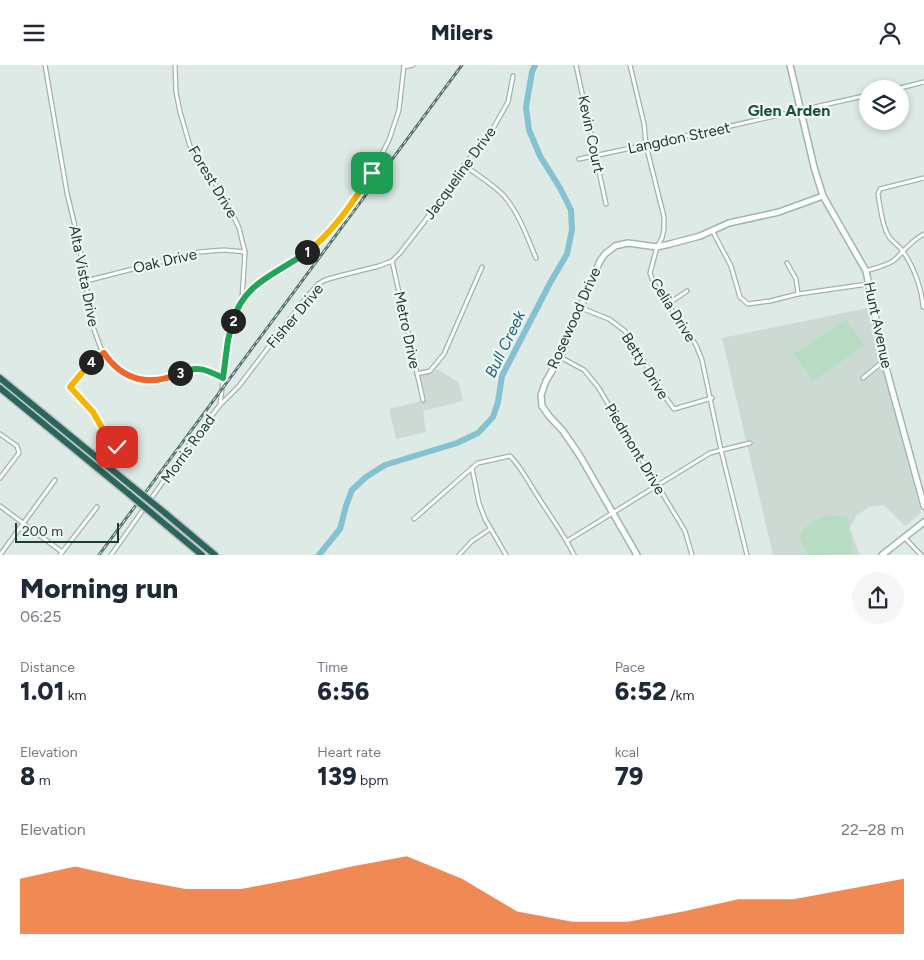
<!DOCTYPE html>
<meta charset="utf-8">
<style>
body{margin:0;font-family:Figtree,sans-serif;background:#f6f6f7;color:#1f2937;height:100vh;display:flex;flex-direction:column;font-size:19px;white-space:nowrap}
*{box-sizing:border-box;margin:0}
p{font-size:16px;color:#747a83}
.icon{flex:none;width:28px;height:28px;fill:none;stroke:currentColor;stroke-width:2;stroke-linecap:round;stroke-linejoin:round}
.map{position:relative;height:490px;overflow:hidden}
.details{display:flex;flex-direction:column;background:#fff;flex:1}
.details>*{flex:none}
.tools{position:absolute;left:859px;top:15px;display:grid;gap:10px}
.tools a{display:grid;place-items:center;width:50px;height:50px;border-radius:50%;background:#fff;box-shadow:0 2px 8px #0003;font-size:25px}
.scale{position:absolute;left:15px;bottom:12px;width:104px;box-sizing:border-box;padding-left:5px;border:2px solid #203a34;border-top:0;font-size:14px;line-height:18px;white-space:nowrap;color:#203a34;-webkit-text-stroke:4px #eff7f3;paint-order:stroke}
.pin{position:absolute;display:grid;place-items:center;width:42px;height:42px;color:#fff;margin:-21px;border-radius:10px;box-shadow:0 2px 8px #0006}
.km{position:absolute;width:25px;height:25px;margin:-12px;border-radius:50%;background:#222;color:#fff;font-size:14px;line-height:25px;text-align:center}
.round{display:grid;place-items:center;flex:none;width:52px;height:52px;border-radius:26px;background:#f6f6f7}
.head{display:flex;align-items:center;justify-content:space-between;height:85px;padding:0 20px}
h1{font-size:28px;font-weight:800;line-height:38px}
.stats{display:grid;grid-template-columns:repeat(3,1fr);gap:8px;height:85px;padding:5px 20px}
.stats div{display:grid;align-content:center}
.stats b{font-size:25px;font-weight:800}
.stats small{font-size:14px;font-weight:400}
.stats p{font-size:14px}
.chart{height:140px;padding:10px 20px}
.chart p{display:flex;justify-content:space-between}
.chart svg{width:100%;height:90px;margin-top:5px;fill:#ea580c;opacity:.7}
header{display:flex;justify-content:space-between;align-items:center;height:65px;padding:0 20px;background:#fff;font-size:22px;font-weight:800}
.map>svg:first-child{display:block}
</style>
<header><svg class="icon" aria-label="menu" viewBox="0 0 24 24"><path d="M4 6h16M4 12h16M4 18h16"/></svg>Milers<svg class="icon" aria-label="person" viewBox="0 0 24 24"><circle cx="12" cy="8" r="4"/><path d="M4 21q1-7 8-7t8 7"/></svg></header>
<div class="map">
<svg width="924" height="490" viewBox="0 0 924 490">
<rect width="100%" height="100%" fill="#deeae5"/>
<g fill="#cddad4">
<path d="M868,243L921,448L905,461L884,440L869,442L856,451L850,463L860,490H773L722,273Z"/>
<path d="M438,304L459,318L463,336L423,346L426,367L396,374L389,344L426,335L420,311Z"/>
</g>
<g fill="#b7dcc3">
<path d="M846,254L864,281L813,316L794,289Z"/>
<path d="M828,450L848,452L853,489L809,490L799,473C805,459 814,455 828,450Z"/>
</g>
<g fill="none" stroke-linecap="round" stroke-linejoin="round">
<path stroke="#85c1d0" stroke-width="6" d="M319,490L340,464L346,441L352,425L366,412L385,400L457,378L478,368L493,352L498,337L502,311L550,218L567,189L572,165L571,145L560,123L540,91L529,65L526,42L532,7L535,0"/>
<g stroke="#a1b2ac" stroke-width="5.5">
<g id="street">
<path d="M45,0L67,128L79,178L93,262L102,286L119,306L145,316H163L190,304L197,303L223,313"/>
<path d="M175,0L176,27L180,47L190,81L226,135L239,163L245,187L242,234"/>
<path d="M576,0L606,139"/>
<path d="M630,0L644,59L646,80L664,152V164L662,173L657,182L650,208L654,219L696,280L702,295L721,385L747,490"/>
<path d="M404,2L413,0"/>
<path d="M896,24L924,17"/>
<path d="M579,94L646,80L868,30"/>
<path d="M464,100C477,110 493,119 504,131C519,148 527,172 536,193"/>
<path d="M713,167L731,201L740,232L748,239L770,236L798,229L868,219"/>
<path d="M392,196L423,335"/>
<path d="M787,198L796,214L798,229"/>
<path d="M866,206C875,203 885,201 893,196C904,187 911,175 924,169"/>
<path d="M86,216L199,187L224,185L245,187"/>
<path d="M668,239L687,226"/>
<path d="M923,242C922,224 913,199 901,184C897,179 891,176 888,170C882,160 880,141 878,129L880,124L924,113"/>
<path d="M581,243L609,254L625,266L650,306L663,329L674,344L712,333"/>
<path d="M104,288L94,294L70,322L93,347L110,377L117,383"/>
<path d="M560,292L584,305L598,322L685,466L692,490"/>
<path d="M417,309L430,306L444,289L482,202"/>
<path d="M863,313L880,299H884"/>
<path d="M220,340L239,321L305,234L318,219L325,215L339,211L379,201L392,196L400,188L424,157L464,100L491,67L508,37L513,11"/>
<path d="M0,369L17,381L19,388L0,413"/>
<path d="M472,403L479,438L485,454L506,490"/>
<path d="M0,441L62,487"/>
<path d="M414,454L472,403L478,398L510,391C522,403 528,417 537,430C549,450 564,469 574,490"/>
<path d="M905,473L921,490"/>
<path d="M567,476L710,388L750,378"/>
<path d="M0,490L55,415"/>
<path d="M60,490L97,442"/>
<path d="M111,490L189,380L220,340L228,275L236,247L242,235L255,221L315,181L354,134L372,108L389,75L399,45L404,0"/>
<path d="M459,490L472,476L490,464"/>
</g>
</g>
<g stroke="#9eb6ae" stroke-width="8">
<g id="secondary">
<path d="M790,0L814,102L823,131L866,206L885,299L924,441"/>
<path d="M637,490L580,391L563,366L549,351L542,341L541,330L546,316L560,292L600,196L605,189L615,181L628,178L657,182L670,179L700,171L729,158L779,147L823,131"/>
<path d="M882,490L924,457"/>
</g>
</g>
<g stroke="#bcc4c2" stroke-width="9">
<g id="highway">
<path d="M0,313L133,422"/>
<path d="M0,323L129,429"/>
<path d="M165,448L215,490"/>
<path d="M160,455L202,490"/>
</g>
</g>
<use href="#street" stroke="#fff" stroke-width="3"/>
<use href="#secondary" stroke="#fff" stroke-width="5"/>
<use href="#highway" stroke="#2b665d" stroke-width="6"/>
<g stroke="#5a7670" stroke-width="3">
<path id="rail" d="M99,490L462,0"/>
</g>
<use href="#rail" stroke="#eff7f3" stroke-width="1" stroke-dasharray="4" stroke-linecap="butt"/>
<g stroke="#bcc4c2" stroke-width="9" stroke-linecap="butt">
<g id="highway-bridge">
<path d="M133,422L165,448"/>
<path d="M129,429L160,455"/>
</g>
</g>
<use href="#highway-bridge" stroke="#2b665d" stroke-width="6"/>
</g>
<g fill="none" stroke-linecap="round" stroke-linejoin="round">
<g stroke="#fff" stroke-width="10">
<path id="split-1" d="M307,187C334,167 354,135 372,108"/>
</g>
<g stroke="#fff" stroke-width="10">
<path id="split-2" d="M233,256C244,217 277,209 307,187"/>
</g>
<g stroke="#fff" stroke-width="10">
<path id="split-3" d="M180,308C198,300 207,305 223,313L228,275L233,256"/>
</g>
<g stroke="#fff" stroke-width="10">
<path id="split-4" d="M91,297L104,288C123,316 150,322 180,308"/>
</g>
<g stroke="#fff" stroke-width="10">
<path id="split-5" d="M91,297L70,322L93,347L110,377L117,382"/>
</g>
<use href="#split-1" stroke="#f5b400" stroke-width="6"/>
<use href="#split-2" stroke="#22a559" stroke-width="6"/>
<use href="#split-3" stroke="#22a559" stroke-width="6"/>
<use href="#split-4" stroke="#f0652b" stroke-width="6"/>
<use href="#split-5" stroke="#f5b400" stroke-width="6"/>
</g>
<g text-anchor="middle" dominant-baseline="central" stroke-width="4.5" stroke-linejoin="round" paint-order="stroke">
<g font-size="15" fill="#203a34" stroke="#eff7f3">
<text transform="translate(591 69) rotate(78)">Kevin Court</text>
<text transform="translate(679 73) rotate(-12)">Langdon Street</text>
<text transform="translate(460 108) rotate(-54)">Jacqueline Drive</text>
<text transform="translate(213 117) rotate(59)">Forest Drive</text>
<text transform="translate(165 196) rotate(-13)">Oak Drive</text>
<text transform="translate(84 211) rotate(79)">Alta Vista Drive</text>
<text transform="translate(673 245) rotate(58)">Celia Drive</text>
<text transform="translate(295 251) rotate(-50)">Fisher Drive</text>
<text transform="translate(574 253) rotate(-66)">Rosewood Drive</text>
<text transform="translate(878 260) rotate(78)">Hunt Avenue</text>
<text transform="translate(407 265) rotate(78)">Metro Drive</text>
<text transform="translate(645 301) rotate(58)">Betty Drive</text>
<text transform="translate(188 384) rotate(-54)">Morris Road</text>
<text transform="translate(635 384) rotate(59)">Piedmont Drive</text>
</g>
<g font-size="16" font-weight="bold" fill="#1c4c42" stroke="#eff7f3">
<text x="789" y="45">Glen Arden</text>
</g>
<g font-size="16" font-style="italic" fill="#1a6276" stroke="#eff7f3">
<text transform="translate(505 279) rotate(-64)">Bull Creek</text>
</g>
</g>
</svg>
<div class="tools">
<a><svg class="icon" aria-label="layers" viewBox="0 0 24 24"><path d="M12 4l9 5-9 5-9-5zM3 14l9 5 9-5"/></svg></a>
</div>
<div class="scale">200 m</div>
<div class="pin" style="left:372px;top:108px;background:#1e9e55"><svg class="icon" aria-label="arrive" viewBox="0 0 24 24"><path d="M6 21V4h12l-3 4 3 4H6"/></svg></div>
<div class="pin" style="left:117px;top:382px;background:#d93025"><svg class="icon" aria-label="check" viewBox="0 0 24 24"><path d="M5 12l5 5 9-10"/></svg></div>
<b class="km" style="left:307px;top:187px">1</b>
<b class="km" style="left:233px;top:256px">2</b>
<b class="km" style="left:180px;top:308px">3</b>
<b class="km" style="left:91px;top:297px">4</b>
</div>
<section class="details">
<div class="head"><div><h1>Morning run</h1><p>06:25</p></div><a class="round"><svg class="icon" aria-label="share" viewBox="0 0 24 24"><path d="M12 15V3M7 8l5-5 5 5M5 13v7h14v-7"/></svg></a></div>
<div class="stats">
<div><p>Distance</p><b>1.01<small> km</small></b></div>
<div><p>Time</p><b>6:56</b></div>
<div><p>Pace</p><b>6:52<small> /km</small></b></div>
</div>
<div class="stats">
<div><p>Elevation</p><b>8<small> m</small></b></div>
<div><p>Heart rate</p><b>139<small> bpm</small></b></div>
<div><p>kcal</p><b>79</b></div>
</div>
<div class="chart"><p><span>Elevation</span>22–28 m</p>
<svg viewBox="0 0 160 44" preserveAspectRatio="none"><path d="M0 44V17L10 11L20 17L30 22L40 22L50 17L60 11L70 6L80 17L90 33L100 38L110 38L120 33L130 27L140 27L150 22L160 17V44z"/></svg>
</div>
</section>
